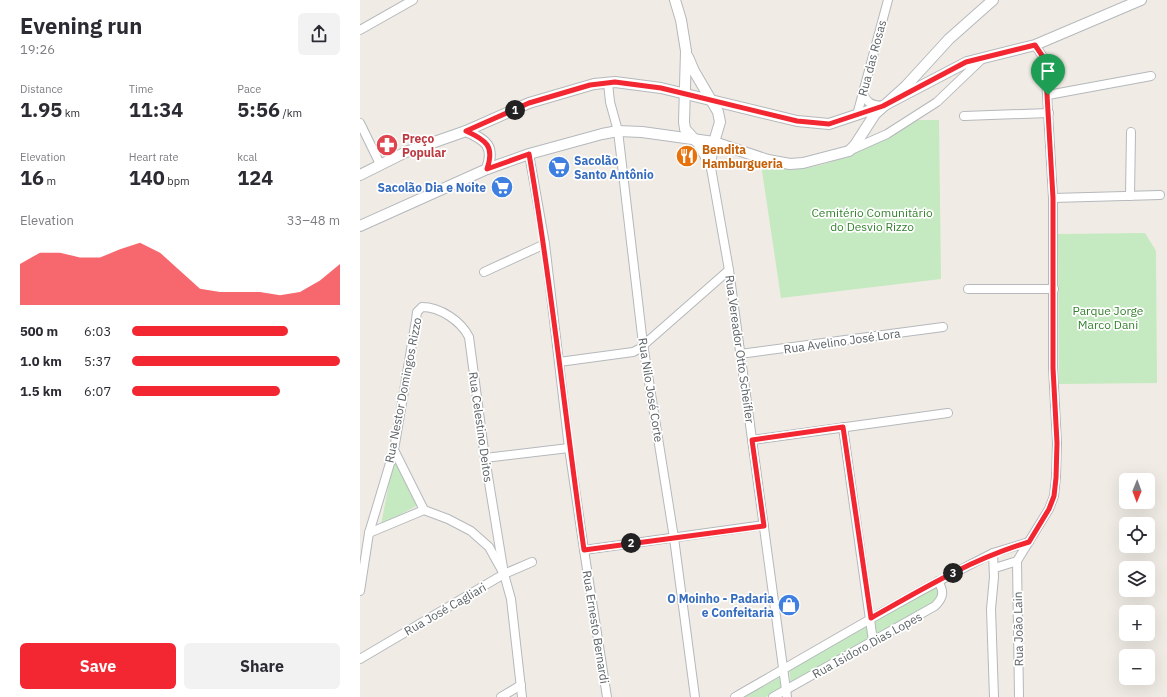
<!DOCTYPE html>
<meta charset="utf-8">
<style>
body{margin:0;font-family:"IBM Plex Sans",sans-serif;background:#f2f2f3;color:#2b2b33;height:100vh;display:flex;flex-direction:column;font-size:15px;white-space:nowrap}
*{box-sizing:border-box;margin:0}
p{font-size:13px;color:#7c7c81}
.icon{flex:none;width:22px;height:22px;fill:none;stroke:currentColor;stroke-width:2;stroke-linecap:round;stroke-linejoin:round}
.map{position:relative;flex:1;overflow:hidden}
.panel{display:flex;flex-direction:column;background:#fff;width:360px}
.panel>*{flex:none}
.needle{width:26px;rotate:181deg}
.fabs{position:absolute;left:759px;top:473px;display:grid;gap:8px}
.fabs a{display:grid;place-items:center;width:36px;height:36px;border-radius:6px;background:#fff;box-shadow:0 4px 16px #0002;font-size:20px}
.pin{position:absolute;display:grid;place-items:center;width:34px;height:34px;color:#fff;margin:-41px -17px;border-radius:50% 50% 50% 0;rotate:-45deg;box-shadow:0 0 4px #0007}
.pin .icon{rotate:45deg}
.km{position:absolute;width:20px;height:20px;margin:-10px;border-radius:50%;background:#222;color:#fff;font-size:11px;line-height:20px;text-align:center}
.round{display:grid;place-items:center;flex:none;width:42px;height:42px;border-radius:6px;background:#f2f2f3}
.summary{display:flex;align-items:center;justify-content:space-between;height:68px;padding:0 20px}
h1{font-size:22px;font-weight:700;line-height:30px}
.stats{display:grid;grid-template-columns:repeat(3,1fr);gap:6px;height:68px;padding:4px 20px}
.stats div{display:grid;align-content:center}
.stats b{font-size:20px;font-weight:700}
.stats small{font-size:11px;font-weight:400}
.stats p{font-size:11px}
.chart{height:112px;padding:8px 20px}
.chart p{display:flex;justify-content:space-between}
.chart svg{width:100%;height:72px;margin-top:4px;fill:#f32731;opacity:.7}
.primary-button{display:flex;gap:8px;margin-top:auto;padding:8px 20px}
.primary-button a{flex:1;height:46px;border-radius:6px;background:#f32731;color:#fff;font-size:16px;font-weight:700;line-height:46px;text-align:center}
.primary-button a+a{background:#f2f2f3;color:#2b2b33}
ul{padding:0 20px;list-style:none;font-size:13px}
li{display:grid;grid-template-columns:64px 48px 1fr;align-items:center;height:30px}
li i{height:10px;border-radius:5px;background:#f32731}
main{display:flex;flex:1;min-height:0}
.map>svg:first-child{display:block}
</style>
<main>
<section class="panel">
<div class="summary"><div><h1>Evening run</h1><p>19:26</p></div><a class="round"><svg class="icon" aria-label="share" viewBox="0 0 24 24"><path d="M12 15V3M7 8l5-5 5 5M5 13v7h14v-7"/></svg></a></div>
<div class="stats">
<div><p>Distance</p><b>1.95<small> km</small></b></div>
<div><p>Time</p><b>11:34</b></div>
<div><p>Pace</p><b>5:56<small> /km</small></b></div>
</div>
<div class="stats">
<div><p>Elevation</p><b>16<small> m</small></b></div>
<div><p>Heart rate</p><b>140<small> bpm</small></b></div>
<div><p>kcal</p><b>124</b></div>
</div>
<div class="chart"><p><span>Elevation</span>33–48 m</p>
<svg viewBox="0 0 160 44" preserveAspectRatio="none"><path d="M0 44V19L10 12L20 12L30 15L40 15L50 10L60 6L70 12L80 23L90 34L100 36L110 36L120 36L130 38L140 36L150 29L160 19V44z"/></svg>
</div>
<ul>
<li><b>500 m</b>6:03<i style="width:75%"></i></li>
<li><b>1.0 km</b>5:37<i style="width:100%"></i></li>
<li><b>1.5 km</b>6:07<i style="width:71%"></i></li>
</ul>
<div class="primary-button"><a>Save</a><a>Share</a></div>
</section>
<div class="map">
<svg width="807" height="697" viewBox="0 0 807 697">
<rect width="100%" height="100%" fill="#f0ece5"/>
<g fill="#c5e9c0">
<path d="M556,120H579L581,279L421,298L401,164C412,166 426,170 437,169C480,166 519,139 556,120Z"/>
<path d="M785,233L796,251L797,383L699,384L698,234Z"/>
<path d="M34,457L58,505L21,525Z"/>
<path d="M575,587L580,591V599L517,636L515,621Z"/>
<path d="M507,624L511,640L431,685L429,669Z"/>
<path d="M420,677L424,687L406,697H384Z"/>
</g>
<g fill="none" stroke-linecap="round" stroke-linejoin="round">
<g stroke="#b5b8bc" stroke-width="10">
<g id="minor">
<path d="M0,30L53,0"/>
<path d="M248,83L250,102L258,131L283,344L314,538L335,697"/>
<path d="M502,92C507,103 511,105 522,106"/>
<path d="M688,95L791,76"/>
<path d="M497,115L528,0"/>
<path d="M604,116L689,113"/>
<path d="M0,123L20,164"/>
<path d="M336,141L351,168"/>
<path d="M354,142L351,168L369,270L427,697"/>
<path d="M491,150L527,134L577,102L623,58"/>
<path d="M169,154L185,244L209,448L224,550L247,697"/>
<path d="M770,196L771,132"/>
<path d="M693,198L800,195"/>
<path d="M124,272L185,244"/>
<path d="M608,289H694"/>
<path d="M380,354L583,327"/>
<path d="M199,362L273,352L279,349L369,270"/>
<path d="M483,427L513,641"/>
<path d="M392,440L588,413"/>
<path d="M34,450L64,510L88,519L111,531L129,547L144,574L151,599L162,697"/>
<path d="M125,458L209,448"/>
<path d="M9,533L64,510"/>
<path d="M224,550L404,525"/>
<path d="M633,553L669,542"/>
<path d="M657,561L659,697"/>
<path d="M635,568L657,561L689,509L694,496L696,477L697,443L693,368V198L685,60L675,45"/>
<path d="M0,591L9,533L34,450L56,320L57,312L62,307C80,307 101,321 109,337L125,458L144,574"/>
<path d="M0,659L144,574L172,562"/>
<path d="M141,697L161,685"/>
<path d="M375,697C461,648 545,597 633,553L634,577L631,609L634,697"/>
<path d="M413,697L575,606C584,597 584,591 578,581"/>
</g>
</g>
<g stroke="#b5b8bc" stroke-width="12">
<g id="tertiary">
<path d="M315,0L321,20L326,51L324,122L325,129L336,141"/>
<path d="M328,57L334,71L358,112L360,122L354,142"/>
<path d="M106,131C126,140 135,146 127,169"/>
<path d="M0,175L46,152L106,131L169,103L234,84L255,82L301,88L437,121L469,124L523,106L607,62L675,45L781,0"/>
<path d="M0,226L127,169L169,154L242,134L258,131L282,132L354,142L408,160L430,164L443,163L489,151L495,145L515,114L546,86L589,39L633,0"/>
</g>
</g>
<use href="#minor" stroke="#fff" stroke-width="8"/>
<use href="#tertiary" stroke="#fff" stroke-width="10"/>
</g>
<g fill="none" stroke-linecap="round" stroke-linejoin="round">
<g stroke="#fff" stroke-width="8">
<path id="route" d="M675,45L685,60L693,198V368L697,443L696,478L694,496L689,509L669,542C612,559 562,589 511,618L483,427L392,440L404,526L224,550C205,418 192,285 169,154L127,169C135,146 126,140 106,131L169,103L230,85L255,82L301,88L437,121L469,124L523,106L606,62Z"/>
</g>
<use href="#route" stroke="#f32731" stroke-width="5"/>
</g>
<defs>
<g id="pharmacy-disc" transform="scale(1.15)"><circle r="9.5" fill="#e0444e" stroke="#fff"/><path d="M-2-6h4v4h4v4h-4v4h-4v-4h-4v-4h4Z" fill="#fff"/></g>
<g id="restaurant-disc" transform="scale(1.15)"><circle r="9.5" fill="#e8710a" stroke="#fff"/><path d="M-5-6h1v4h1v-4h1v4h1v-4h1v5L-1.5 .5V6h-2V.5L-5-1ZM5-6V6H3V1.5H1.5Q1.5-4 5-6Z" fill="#fff"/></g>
<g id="supermarket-disc" transform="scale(1.15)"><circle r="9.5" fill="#3f7fe0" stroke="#fff"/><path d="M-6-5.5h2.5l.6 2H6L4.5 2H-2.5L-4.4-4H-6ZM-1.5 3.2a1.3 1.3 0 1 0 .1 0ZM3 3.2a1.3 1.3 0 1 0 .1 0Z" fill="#fff"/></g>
<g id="shop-disc" transform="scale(1.15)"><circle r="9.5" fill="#3f7fe0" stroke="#fff"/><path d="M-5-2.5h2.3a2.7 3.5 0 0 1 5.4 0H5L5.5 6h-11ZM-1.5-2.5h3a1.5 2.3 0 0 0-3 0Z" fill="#fff"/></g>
</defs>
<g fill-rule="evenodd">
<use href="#pharmacy-disc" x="27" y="145"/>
<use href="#restaurant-disc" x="327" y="156"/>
<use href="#supermarket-disc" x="199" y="167"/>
<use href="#supermarket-disc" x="142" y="187"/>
<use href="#shop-disc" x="429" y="605"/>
</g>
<g text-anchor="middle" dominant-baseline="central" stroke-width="3.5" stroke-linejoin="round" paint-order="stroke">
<g font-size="12" fill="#5c6266" stroke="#fff">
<text transform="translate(512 58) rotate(-75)">Rua das Rosas</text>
<text transform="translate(482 341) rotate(-8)">Rua Avelino José Lora</text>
<text transform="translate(380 349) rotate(82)">Rua Vereador Otto Scheifler</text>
<text transform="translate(43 390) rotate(-79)">Rua Nestor Domingos Rizzo</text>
<text transform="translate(291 390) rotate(81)">Rua Nilo José Corte</text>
<text transform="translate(121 427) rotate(82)">Rua Celestino Deitos</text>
<text transform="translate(85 609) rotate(-30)">Rua José Cagliari</text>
<text transform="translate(236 627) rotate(81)">Rua Ernesto Bernardi</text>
<text transform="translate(658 629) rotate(-91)">Rua João Lain</text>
<text transform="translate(507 645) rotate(-29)">Rua Isidoro Dias Lopes</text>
</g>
<g font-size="12" font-weight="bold" fill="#be3a42" stroke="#fff" text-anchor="start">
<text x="42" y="138">Preço<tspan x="42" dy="14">Popular</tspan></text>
</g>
<g font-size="12" font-weight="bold" fill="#c56008" stroke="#fff" text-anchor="start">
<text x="342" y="149">Bendita<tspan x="342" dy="14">Hamburgueria</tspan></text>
</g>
<g font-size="12" font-weight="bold" fill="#366cbe" stroke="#fff" text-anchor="end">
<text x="214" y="160" text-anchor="start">Sacolão<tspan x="214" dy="14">Santo Antônio</tspan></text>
<text x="126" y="187">Sacolão Dia e Noite</text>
<text x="414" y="598">O Moinho - Padaria<tspan x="414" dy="14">e Confeitaria</tspan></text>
</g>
<g font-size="12" fill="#36822f" stroke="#fff">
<text x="512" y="212">Cemitério Comunitário<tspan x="512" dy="14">do Desvio Rizzo</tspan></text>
<text x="748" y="310">Parque Jorge<tspan x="748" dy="14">Marco Dani</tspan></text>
</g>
</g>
</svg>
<div class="fabs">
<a><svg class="needle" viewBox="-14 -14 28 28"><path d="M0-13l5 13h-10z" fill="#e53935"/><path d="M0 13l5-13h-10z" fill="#7c7c81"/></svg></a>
<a><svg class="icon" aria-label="locate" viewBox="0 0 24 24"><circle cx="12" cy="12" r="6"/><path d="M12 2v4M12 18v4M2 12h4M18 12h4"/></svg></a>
<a><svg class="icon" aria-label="layers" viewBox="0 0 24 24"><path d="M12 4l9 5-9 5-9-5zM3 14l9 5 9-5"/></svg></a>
<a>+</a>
<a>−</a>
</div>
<div class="pin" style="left:688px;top:95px;background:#1e9e55"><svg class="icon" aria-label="arrive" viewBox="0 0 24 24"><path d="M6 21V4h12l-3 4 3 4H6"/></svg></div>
<b class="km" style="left:155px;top:110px">1</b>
<b class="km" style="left:271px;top:543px">2</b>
<b class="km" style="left:593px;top:573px">3</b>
</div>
</main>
